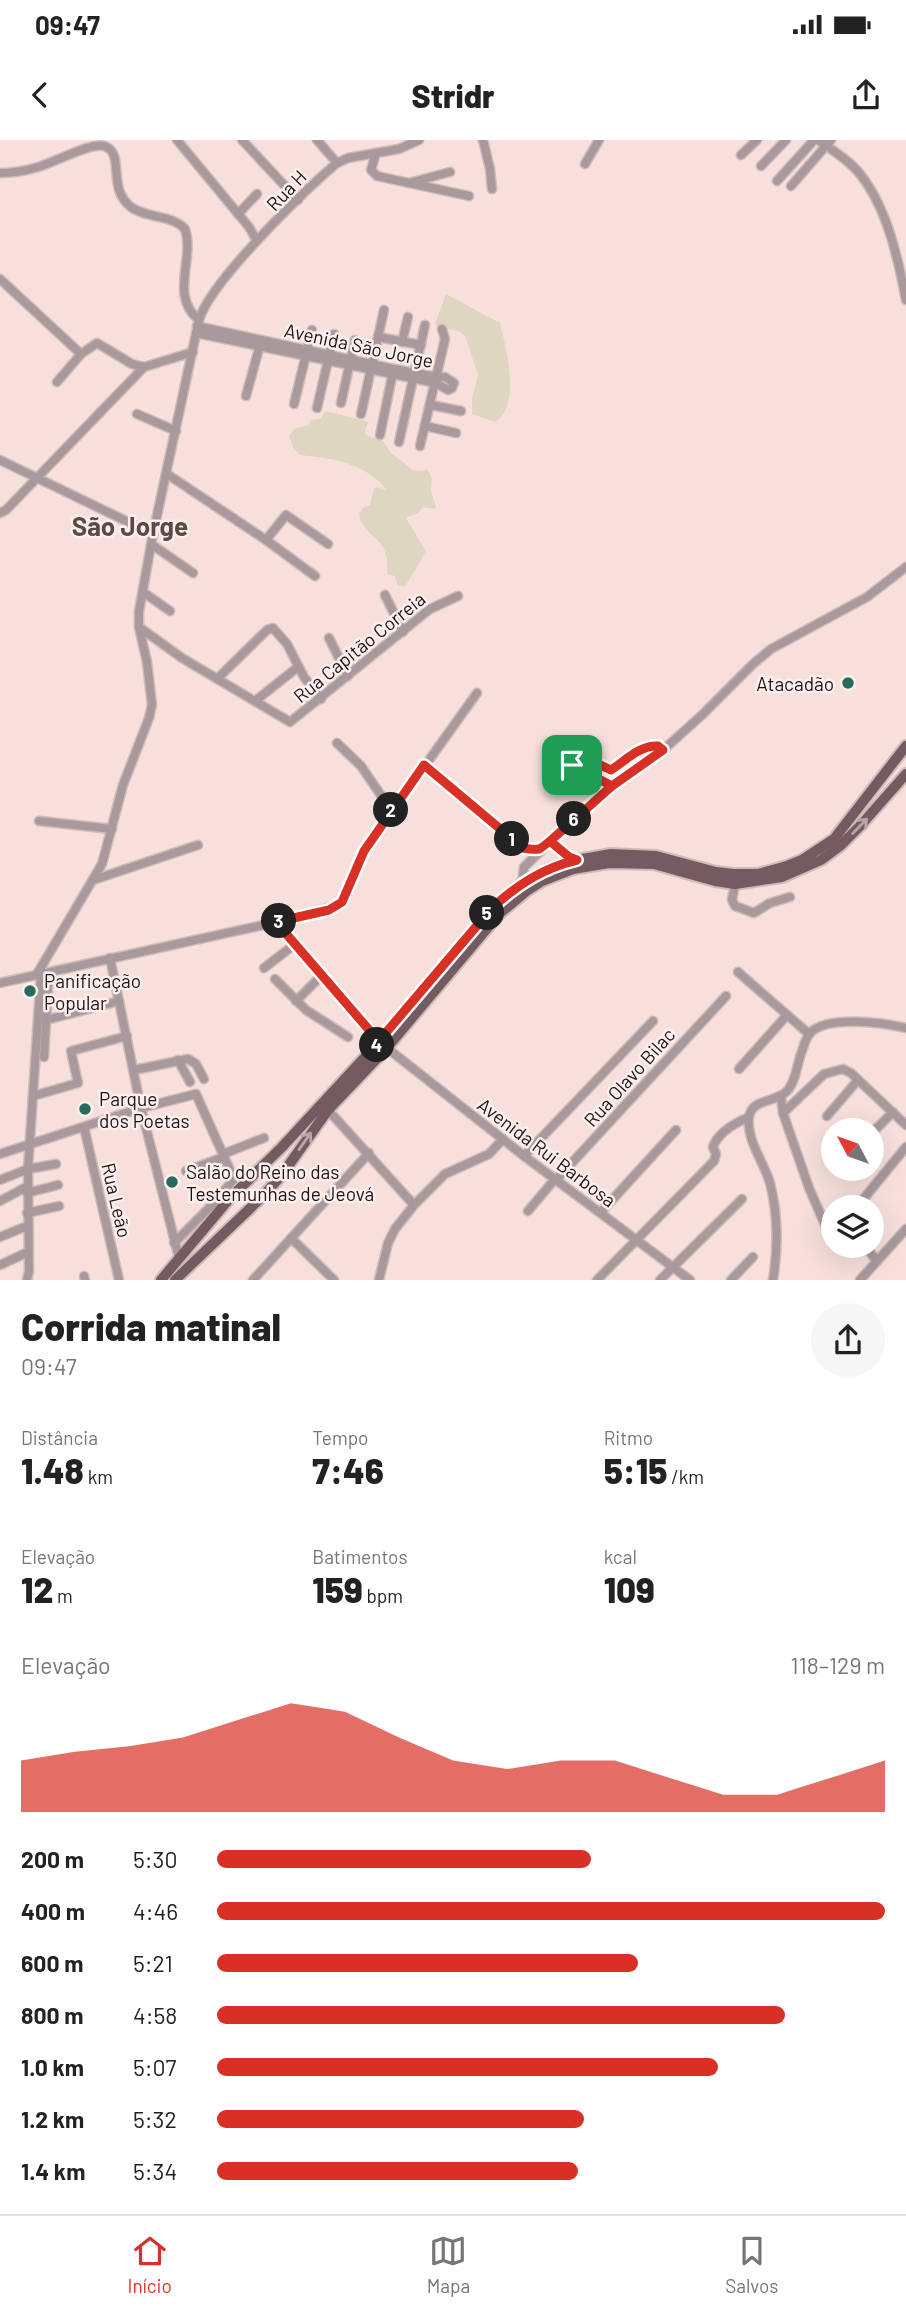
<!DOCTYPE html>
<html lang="pt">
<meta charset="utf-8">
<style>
body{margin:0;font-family:Barlow,sans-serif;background:#f6f6f6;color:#222;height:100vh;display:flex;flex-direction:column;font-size:26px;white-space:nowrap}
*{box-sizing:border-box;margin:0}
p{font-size:23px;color:#767676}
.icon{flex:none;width:38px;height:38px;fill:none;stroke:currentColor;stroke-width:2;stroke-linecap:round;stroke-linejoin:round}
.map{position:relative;height:1140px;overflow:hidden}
.details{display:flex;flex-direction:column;background:#fff;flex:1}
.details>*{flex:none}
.needle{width:46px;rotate:311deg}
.controls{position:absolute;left:821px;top:978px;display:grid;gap:14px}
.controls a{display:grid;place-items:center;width:63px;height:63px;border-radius:50%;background:#fff;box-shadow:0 7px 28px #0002;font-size:35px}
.pin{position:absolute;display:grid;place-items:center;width:60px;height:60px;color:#fff;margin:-30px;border-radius:14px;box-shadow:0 4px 10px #0006}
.km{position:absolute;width:35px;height:35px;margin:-18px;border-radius:50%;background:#222;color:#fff;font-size:19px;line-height:35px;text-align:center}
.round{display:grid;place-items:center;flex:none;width:74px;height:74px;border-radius:37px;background:#f6f6f6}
.summary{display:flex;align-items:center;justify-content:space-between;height:119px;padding:0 21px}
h1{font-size:38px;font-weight:800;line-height:52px}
.figures{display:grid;grid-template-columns:repeat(3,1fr);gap:10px;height:119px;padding:7px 21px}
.figures div{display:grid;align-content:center}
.figures b{font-size:35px;font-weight:800}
.figures small{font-size:19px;font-weight:400}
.figures p{font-size:19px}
.chart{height:196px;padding:14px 21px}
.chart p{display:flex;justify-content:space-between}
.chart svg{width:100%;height:126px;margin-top:7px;fill:#d93025;opacity:.7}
ul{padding:0 21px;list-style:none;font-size:23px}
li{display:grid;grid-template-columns:112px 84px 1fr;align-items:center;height:52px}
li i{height:18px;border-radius:9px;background:#d93025}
.status{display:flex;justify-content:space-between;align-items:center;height:49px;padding:0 35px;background:#fff;direction:ltr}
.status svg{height:19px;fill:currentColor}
header{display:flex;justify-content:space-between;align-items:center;height:91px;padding:0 21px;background:#fff;font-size:32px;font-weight:800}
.tab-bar{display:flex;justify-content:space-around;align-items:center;height:98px;border-top:2px solid #e0e0e0;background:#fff;font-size:19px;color:#767676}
.tab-bar a{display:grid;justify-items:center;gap:4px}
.tab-bar .active{color:#d93025}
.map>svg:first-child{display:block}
</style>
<div class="status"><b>09:47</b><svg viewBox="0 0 49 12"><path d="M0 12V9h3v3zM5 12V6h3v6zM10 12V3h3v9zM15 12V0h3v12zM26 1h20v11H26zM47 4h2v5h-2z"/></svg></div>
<header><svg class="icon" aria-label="back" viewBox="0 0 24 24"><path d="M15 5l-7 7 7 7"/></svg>Stridr<svg class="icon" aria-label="share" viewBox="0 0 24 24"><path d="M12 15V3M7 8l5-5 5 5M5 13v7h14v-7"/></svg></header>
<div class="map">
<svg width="906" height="1140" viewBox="0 0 906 1140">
<rect width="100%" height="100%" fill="#f7e0dc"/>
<g fill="#ded6c1">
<path d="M446,154L500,183C506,208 522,266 495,282L472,274V259L478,235L465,196L459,191L439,188L435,184Z"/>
<path d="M326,271L369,282L365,289L366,295L383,301L391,313L413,330L422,331L427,329L432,338L431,351L436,367L435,369L423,367L418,373L406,378L426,411L405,447L397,445L395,436L387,434C391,394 366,403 359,374L364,367L370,365L374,348L377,347L387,350C363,322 335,319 300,315L294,309L289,296L294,289L309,285L311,280L320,279Z"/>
</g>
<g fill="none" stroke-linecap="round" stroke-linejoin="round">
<g stroke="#d0bbb8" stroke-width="11">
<g id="minor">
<path d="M177,0L249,87L257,101"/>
<path d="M242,0L298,60"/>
<path d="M317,0L337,23"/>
<path d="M483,0L490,29L492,49"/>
<path d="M818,0C832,10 849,20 860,34C887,68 898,118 906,160"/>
<path d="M376,13L371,30L377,36L469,56"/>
<path d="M741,15L757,0"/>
<path d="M585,24L599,0"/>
<path d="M761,26L786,0"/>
<path d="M0,33C13,33 25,31 38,27C53,23 91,2 104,6C126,13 106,48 131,67C147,79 171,74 185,89C195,119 169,156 199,180"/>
<path d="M777,41L814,0"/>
<path d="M409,43L450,32"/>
<path d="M791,46L831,0"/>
<path d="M238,74L257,54"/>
<path d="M0,139L81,214"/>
<path d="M196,193L436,243L448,250L452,248L454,243L445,237H436L394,229L197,186"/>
<path d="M378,197L421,205"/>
<path d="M402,202L408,177"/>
<path d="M57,242L81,214L97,203L132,224L144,227"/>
<path d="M246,256L260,205"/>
<path d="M341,263L355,200"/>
<path d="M294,264L312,190"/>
<path d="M431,265L461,271"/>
<path d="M317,268L334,194"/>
<path d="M137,274L176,291"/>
<path d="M361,274L384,170"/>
<path d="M425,286L456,293"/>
<path d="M380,295L393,232"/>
<path d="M399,302L425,185"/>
<path d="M420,306L445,199L442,189"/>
<path d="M0,320L153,394"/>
<path d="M167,334L266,400L315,436"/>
<path d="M0,373L6,370L144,227L193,212"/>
<path d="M266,400L286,375L328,404"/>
<path d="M151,404L193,433"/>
<path d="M143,452L170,471"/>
<path d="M385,455L403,492"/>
<path d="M139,487L182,518L290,582L430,469L458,456"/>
<path d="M329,498L348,536"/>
<path d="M217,539L267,490L273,488L287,504L304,537L321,559"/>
<path d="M255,561L298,527"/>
<path d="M337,603L361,626L391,670"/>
<path d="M424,625L523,708L541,709"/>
<path d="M612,646L572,625L567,619L569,611L589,618L611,630C624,622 648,597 663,610"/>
<path d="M39,681L112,689"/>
<path d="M550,701L569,717L577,720"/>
<path d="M93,740L198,705"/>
<path d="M522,743L524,727L575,678L612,646L663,610L702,575L753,524L771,509L867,457L906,427"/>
<path d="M735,744L732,760L735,766L754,773L770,763L790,757"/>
<path d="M277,782L370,891L372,909"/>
<path d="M110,818L141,968L179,1118"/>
<path d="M264,828L295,804"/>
<path d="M738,832L809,894"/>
<path d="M37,834L102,724L123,645L149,578L152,565L147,522L139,487V471L153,394L199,180C210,142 304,51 337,23L348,18L399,9L419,0"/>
<path d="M275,839L306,870L348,897"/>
<path d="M0,843L277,782L339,765L345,759L364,711L477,553"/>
<path d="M296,861L322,835"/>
<path d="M46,880L119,861"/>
<path d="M387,908L524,1016L690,1140"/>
<path d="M44,917L48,844"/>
<path d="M178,920L190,942"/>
<path d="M739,929L787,875"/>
<path d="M134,930L188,919L196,924L204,939"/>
<path d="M33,956L78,943L71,911L127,896"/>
<path d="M781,956L783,973L809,1048L826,1087"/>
<path d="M328,970L414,1065"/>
<path d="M783,973L824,934L843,929L851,933L906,985"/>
<path d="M827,976L858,940"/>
<path d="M84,987L119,1140"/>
<path d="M872,993L893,972"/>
<path d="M0,1014L141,968L196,954L234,1039L213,1064L174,1103"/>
<path d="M223,1014L264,998"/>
<path d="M524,1016L653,881"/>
<path d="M186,1031L224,1017"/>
<path d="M0,1040L28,1029L56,1024"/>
<path d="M556,1040L726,856"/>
<path d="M27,1053L58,1045"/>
<path d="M0,1061L28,1046"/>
<path d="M856,1068L906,1007"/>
<path d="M528,1071L555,1039"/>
<path d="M601,1072L676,990"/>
<path d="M27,1073L59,1066"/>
<path d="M0,1097L27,1086"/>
<path d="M291,1098L334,1140"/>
<path d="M865,1106L877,1121"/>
<path d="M0,1125L28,1112"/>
<path d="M84,1136L85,1140"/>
<path d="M27,1140L29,1131L28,1029L41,834"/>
<path d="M253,1140L369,1013"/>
<path d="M379,1140L388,1103L395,1089L414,1065L445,1034L489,1014L503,999"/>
<path d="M597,1140L714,1021L716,1014L713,1007C718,992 735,983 749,977"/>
<path d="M660,1140L742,1059"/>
<path d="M731,1140L753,1117"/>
<path d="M773,1140C778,1109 778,1074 770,1043C764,1022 746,1000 749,977C752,958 776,963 787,951C796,942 797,923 802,911C804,905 806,897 811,892C829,875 884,883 906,888"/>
<path d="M860,1140L906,1089"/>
</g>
</g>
<g stroke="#d0bbb8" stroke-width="14">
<g id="major">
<path d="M161,1140L230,1058L282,1007L380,901L492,768L522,743L551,728L571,721L611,714L656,716L716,732L734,734H758L787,726L802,720L834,699L906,606"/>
<path d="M175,1140L261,1058L281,1036L328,970L385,910L500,773L528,750L542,741L573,729L609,723L654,724L715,741L735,744L782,737L821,720L840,706L861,685L906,634"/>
</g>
</g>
<use href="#minor" stroke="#a8999d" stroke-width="8"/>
<use href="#major" stroke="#745b62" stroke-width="10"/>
</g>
<defs><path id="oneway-shaft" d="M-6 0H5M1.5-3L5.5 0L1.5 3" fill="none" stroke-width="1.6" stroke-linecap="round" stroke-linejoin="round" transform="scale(1.75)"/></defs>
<g stroke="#b8a5a8">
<use href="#oneway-shaft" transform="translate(860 686) rotate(-46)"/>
<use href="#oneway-shaft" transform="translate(305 1001) rotate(-55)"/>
</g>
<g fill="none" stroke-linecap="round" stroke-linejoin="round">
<g stroke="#fff" stroke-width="14">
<path id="route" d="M572,625L612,646C601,655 546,707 539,709C534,710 528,709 523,708L424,625L364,711L342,762L329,770L276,782L370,891L372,909L492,768C517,745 543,728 577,720L569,717L550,701L612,646L663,610L658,606C640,605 625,621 611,630L570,611L567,619L572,625"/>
</g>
<use href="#route" stroke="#d93025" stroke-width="9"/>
</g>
<g fill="#266b5e" stroke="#fdefed" stroke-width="2.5">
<circle cx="848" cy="543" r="7"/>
<circle cx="30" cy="851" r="7"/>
<circle cx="85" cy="969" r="7"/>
<circle cx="172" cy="1042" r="7"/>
</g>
<g text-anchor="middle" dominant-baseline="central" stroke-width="5" stroke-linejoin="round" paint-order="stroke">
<g font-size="19" fill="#1c1413" stroke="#fdefed">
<text transform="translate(286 50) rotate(-46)">Rua H</text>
<text transform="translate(359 205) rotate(12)">Avenida São Jorge</text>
<text transform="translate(359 507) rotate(-39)">Rua Capitão Correia</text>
<text transform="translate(629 937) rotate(-48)">Rua Olavo Bilac</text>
<text transform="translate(547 1012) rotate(37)">Avenida Rui Barbosa</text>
<text transform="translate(117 1060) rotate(77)">Rua Leão</text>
</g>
<g font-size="19" fill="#1c1413" stroke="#fdefed" text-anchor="start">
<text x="834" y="543" text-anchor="end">Atacadão</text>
<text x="44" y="840">Panificação<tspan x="44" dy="22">Popular</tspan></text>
<text x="99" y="958">Parque<tspan x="99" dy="22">dos Poetas</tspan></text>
<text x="186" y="1031">Salão do Reino das<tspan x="186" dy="22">Testemunhas de Jeová</tspan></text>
</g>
<g font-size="26" font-weight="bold" fill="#5c4946" stroke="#fdefed">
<text x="130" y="385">São Jorge</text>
</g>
</g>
</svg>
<div class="controls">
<a><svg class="needle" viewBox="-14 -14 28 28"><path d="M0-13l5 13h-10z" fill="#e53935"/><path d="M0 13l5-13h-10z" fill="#767676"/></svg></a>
<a><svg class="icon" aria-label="layers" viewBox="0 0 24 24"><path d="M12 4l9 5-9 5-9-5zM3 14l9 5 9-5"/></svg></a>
</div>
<div class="pin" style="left:572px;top:625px;background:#1e9e55"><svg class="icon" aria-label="arrive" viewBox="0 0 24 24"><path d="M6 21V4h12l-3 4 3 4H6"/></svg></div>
<b class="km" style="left:512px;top:699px">1</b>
<b class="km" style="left:391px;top:670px">2</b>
<b class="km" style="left:279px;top:781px">3</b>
<b class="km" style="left:377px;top:905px">4</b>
<b class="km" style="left:487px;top:773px">5</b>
<b class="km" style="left:574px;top:679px">6</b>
</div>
<section class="details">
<div class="summary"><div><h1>Corrida matinal</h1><p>09:47</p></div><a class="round"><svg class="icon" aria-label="share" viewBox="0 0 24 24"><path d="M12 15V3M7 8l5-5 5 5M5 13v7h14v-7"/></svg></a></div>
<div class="figures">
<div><p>Distância</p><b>1.48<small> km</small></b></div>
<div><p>Tempo</p><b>7:46</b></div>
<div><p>Ritmo</p><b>5:15<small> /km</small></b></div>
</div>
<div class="figures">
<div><p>Elevação</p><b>12<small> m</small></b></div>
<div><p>Batimentos</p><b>159<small> bpm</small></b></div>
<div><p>kcal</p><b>109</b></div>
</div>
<div class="chart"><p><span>Elevação</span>118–129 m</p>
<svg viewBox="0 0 160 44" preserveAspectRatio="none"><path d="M0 44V26L10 23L20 21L30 18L40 12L50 6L60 9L70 18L80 26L90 29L100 26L110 26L120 32L130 38L140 38L150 32L160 26V44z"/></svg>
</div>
<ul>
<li><b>200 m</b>5:30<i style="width:56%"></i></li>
<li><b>400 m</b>4:46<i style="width:100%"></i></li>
<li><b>600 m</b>5:21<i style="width:63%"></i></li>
<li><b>800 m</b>4:58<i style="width:85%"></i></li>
<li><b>1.0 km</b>5:07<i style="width:75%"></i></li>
<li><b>1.2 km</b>5:32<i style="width:55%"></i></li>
<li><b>1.4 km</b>5:34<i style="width:54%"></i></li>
</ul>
</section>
<nav class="tab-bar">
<a class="active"><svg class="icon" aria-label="home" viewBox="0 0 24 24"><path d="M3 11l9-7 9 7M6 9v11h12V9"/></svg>Início</a>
<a><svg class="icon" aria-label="map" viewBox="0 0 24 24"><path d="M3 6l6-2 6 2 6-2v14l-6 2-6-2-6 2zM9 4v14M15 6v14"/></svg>Mapa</a>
<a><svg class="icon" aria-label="saved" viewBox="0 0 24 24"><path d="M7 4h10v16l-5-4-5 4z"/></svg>Salvos</a>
</nav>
